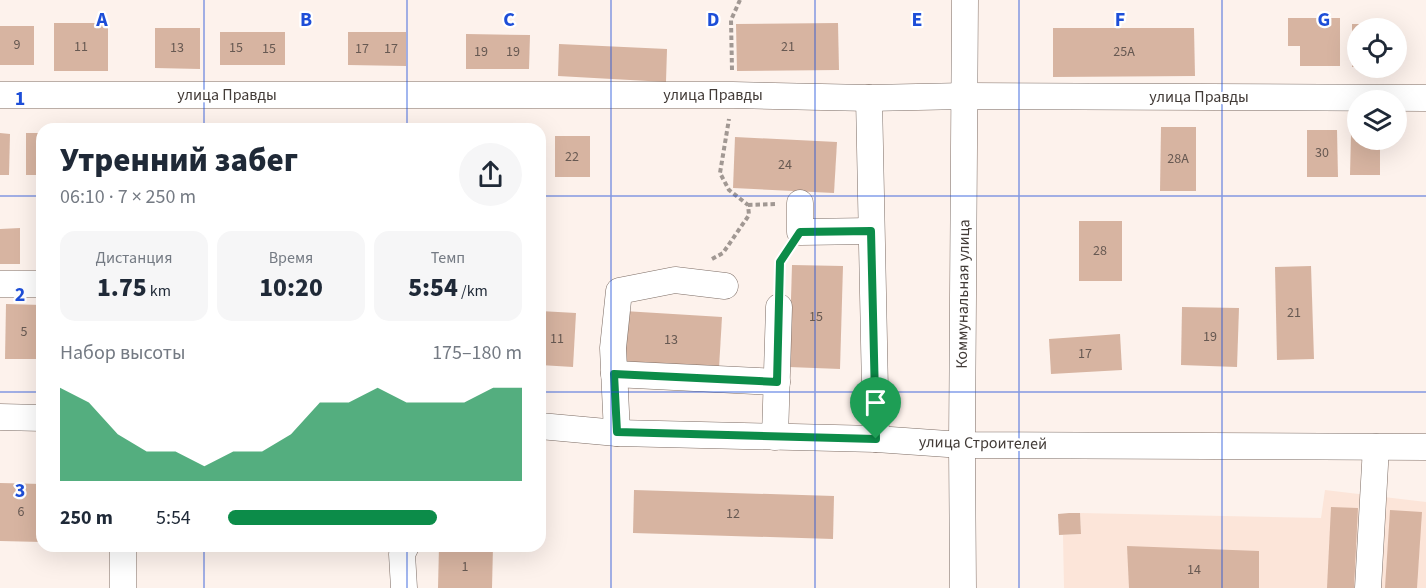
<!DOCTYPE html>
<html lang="ru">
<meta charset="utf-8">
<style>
body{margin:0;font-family:"Source Sans 3",sans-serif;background:#f6f6f7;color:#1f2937;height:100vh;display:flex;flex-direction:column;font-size:22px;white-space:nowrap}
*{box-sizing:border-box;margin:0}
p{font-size:20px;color:#747a83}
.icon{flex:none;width:33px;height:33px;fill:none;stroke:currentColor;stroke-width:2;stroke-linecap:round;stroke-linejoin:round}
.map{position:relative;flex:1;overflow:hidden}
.drawer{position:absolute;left:36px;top:123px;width:510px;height:429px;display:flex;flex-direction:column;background:#fff;border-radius:18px;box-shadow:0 6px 24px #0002}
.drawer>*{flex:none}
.tools{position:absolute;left:1347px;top:18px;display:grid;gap:12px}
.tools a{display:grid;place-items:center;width:60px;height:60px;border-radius:50%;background:#fff;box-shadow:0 6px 24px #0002;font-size:30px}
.pin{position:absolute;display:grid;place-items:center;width:51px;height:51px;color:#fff;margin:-62px -26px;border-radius:50% 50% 50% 0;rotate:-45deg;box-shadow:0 0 6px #0007}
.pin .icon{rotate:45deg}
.round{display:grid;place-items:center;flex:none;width:63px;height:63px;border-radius:32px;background:#f6f6f7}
.summary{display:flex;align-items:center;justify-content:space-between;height:102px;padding:0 24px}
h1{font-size:33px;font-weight:800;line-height:45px}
.stats{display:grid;grid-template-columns:repeat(3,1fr);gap:9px;height:102px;padding:6px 24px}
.stats div{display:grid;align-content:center;border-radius:15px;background:#f6f6f7;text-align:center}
.stats b{font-size:26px;font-weight:800}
.stats small{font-size:16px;font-weight:400}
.stats p{font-size:16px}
.chart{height:168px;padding:12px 24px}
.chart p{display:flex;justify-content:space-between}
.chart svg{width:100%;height:108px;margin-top:6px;fill:#0c8c49;opacity:.7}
ul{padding:0 24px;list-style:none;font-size:20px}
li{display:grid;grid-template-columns:96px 72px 1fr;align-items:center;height:45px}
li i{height:15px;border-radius:8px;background:#0c8c49}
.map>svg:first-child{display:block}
</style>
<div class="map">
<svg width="1426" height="588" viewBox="0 0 1426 588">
<rect width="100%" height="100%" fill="#fdf2ec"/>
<path fill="#fce5d9" d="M1325,490L1426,502V588H1064L1063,535L1081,534L1080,513L1321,518Z"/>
<g fill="#d7b4a1">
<path d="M1288,18H1340V66H1300V46H1288Z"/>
<rect x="54" y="23" width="54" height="48"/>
<path d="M838,23L839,70L737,71L736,24Z"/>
<path d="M1352,24H1390V28H1358V67H1352Z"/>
<rect x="0" y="26" width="34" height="39"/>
<path d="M155,28H200V69L155,68Z"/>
<path d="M1053,28H1194L1195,76L1053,77Z"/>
<rect x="220" y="32" width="65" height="33"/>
<path d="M348,32H406V66L348,65Z"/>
<path d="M466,34L530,35L529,69H466Z"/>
<path d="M559,44L667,49L666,82L558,76Z"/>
<path d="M1161,127H1196V191H1160Z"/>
<path d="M1307,130H1337L1338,177H1307Z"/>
<path d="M0,133L10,134L9,175H0Z"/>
<rect x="26" y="133" width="16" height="42"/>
<path d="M1351,134H1358V140H1380V175H1350Z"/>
<rect x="555" y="136" width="35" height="41"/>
<path d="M735,137L837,142L834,193L733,188Z"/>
<rect x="1079" y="221" width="43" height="60"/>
<path d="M20,228V264H0V229Z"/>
<path d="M792,265L843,266L840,369L789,367Z"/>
<path d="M1311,266L1314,359L1277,360L1275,267Z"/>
<path d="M6,304L42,305V359H5Z"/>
<path d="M1182,307L1239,308L1237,367L1181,365Z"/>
<path d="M540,311L576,313L573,367L540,365Z"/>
<path d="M624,311L722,317L719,368L621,363Z"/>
<path d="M1120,334L1122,370L1051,374L1049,339Z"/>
<path d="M0,483L42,484V542L0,541Z"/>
<path d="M634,490L834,496L833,539L633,533Z"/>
<path d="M1331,507L1358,508L1354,588H1327Z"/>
<path d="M1390,510L1422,512L1417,588H1385Z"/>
<path d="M1069,513H1080L1081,534L1059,535L1058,514Z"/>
<path d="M439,546H493L492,588H438Z"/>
<path d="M1127,546L1259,551V588H1129Z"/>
</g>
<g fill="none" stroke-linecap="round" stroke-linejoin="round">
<g stroke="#7d6d65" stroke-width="27">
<g id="minor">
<path d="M0,95H733L869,98L965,96L1426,98"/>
<path d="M869,98L876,439"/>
<path d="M800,203V232L871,231"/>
<path d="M0,284H42"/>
<path d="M614,374L777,382"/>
<path d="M0,417L42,418"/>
<path d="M540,426L617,433L876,439L962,445L1426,447"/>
<path d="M617,433L613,348L619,291L675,280L725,286"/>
<path d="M775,437L779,307"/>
<path d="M123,546V588"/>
<path d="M404,588L402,554L406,546"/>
<path d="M963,588L962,445L965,0"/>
<path d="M1368,588L1376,447"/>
</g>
</g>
<g stroke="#a19893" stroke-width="4" stroke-dasharray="4.5 3" stroke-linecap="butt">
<path d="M732,70L731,20L740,0"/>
<path d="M748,205L778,204"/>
<path d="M712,259L723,253L749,215L748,205L729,190L720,173L729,119"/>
<path d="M779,285L780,262L788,250"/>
</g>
<use href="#minor" stroke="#fff" stroke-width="26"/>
</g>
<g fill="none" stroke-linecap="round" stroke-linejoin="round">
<g stroke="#fff" stroke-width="12">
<path id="route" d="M871,231L876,439L617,432L614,374L777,382L780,262L800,232Z"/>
</g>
<use href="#route" stroke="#0c8c49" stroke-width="8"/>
</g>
<path fill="none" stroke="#1d4ed8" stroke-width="1.5" stroke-opacity="0.55" d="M204,0V129M407,0V129M611,0V588M815,0V588M1019,0V588M1222,0V588M0,196H42M540,196H1426M0,392H42M540,392H1426M204,546V588M407,546V588"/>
<g text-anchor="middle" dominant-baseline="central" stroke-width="4.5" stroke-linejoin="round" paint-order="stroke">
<g font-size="14" fill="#675952">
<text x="17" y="45">9</text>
<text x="81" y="47">11</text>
<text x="788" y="47">21</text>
<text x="177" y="48">13</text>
<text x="236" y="48">15</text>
<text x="269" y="49">15</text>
<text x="362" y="49">17</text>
<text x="391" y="49">17</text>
<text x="481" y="52">19</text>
<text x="513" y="52">19</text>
<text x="1124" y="52">25А</text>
<text x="1322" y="153">30</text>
<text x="572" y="157">22</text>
<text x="1178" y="159">28А</text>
<text x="785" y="165">24</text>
<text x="1100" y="251">28</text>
<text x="1294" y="313">21</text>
<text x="816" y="317">15</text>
<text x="24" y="332">5</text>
<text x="1210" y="337">19</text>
<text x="557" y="339">11</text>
<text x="671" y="340">13</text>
<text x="1085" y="354">17</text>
<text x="21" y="512">6</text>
<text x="733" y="514">12</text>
<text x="465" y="567">1</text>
<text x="1194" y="570">14</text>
</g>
<g font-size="16" fill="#423b37" stroke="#fff">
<text x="227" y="95">улица Правды</text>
<text x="713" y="95">улица Правды</text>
<text x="1199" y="97">улица Правды</text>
<text transform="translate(963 294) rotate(-89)">Коммунальная улица</text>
<text transform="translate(983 443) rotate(1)">улица Строителей</text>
</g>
</g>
<g font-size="20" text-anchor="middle" font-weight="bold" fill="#1d4ed8" stroke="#fff" stroke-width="4.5" stroke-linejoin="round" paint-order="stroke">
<text x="102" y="26">A</text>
<text x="306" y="26">B</text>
<text x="509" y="26">C</text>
<text x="713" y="26">D</text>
<text x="917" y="26">E</text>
<text x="1120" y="26">F</text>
<text x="1324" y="26">G</text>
<text x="20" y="105">1</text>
<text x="20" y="301">2</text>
<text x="20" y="497">3</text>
</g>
</svg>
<div class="tools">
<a><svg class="icon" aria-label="locate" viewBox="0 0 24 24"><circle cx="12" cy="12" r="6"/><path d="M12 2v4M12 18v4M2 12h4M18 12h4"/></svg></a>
<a><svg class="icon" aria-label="layers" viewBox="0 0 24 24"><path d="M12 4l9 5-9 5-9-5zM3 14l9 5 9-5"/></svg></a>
</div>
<div class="pin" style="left:876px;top:439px;background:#1e9e55"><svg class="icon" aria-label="arrive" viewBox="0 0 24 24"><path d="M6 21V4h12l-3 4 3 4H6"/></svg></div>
<section class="drawer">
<div class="summary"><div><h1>Утренний забег</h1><p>06:10 · 7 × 250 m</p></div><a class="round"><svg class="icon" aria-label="share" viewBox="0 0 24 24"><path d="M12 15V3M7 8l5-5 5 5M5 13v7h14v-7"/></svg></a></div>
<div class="stats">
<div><p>Дистанция</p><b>1.75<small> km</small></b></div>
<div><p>Время</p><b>10:20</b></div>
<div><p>Темп</p><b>5:54<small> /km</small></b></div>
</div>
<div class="chart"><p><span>Набор высоты</span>175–180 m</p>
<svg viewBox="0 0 160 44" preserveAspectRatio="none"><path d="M0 44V6L10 12L20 25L30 32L40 32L50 38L60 32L70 32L80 25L90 12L100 12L110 6L120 12L130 12L140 12L150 6L160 6V44z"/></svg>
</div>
<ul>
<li><b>250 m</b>5:54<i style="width:71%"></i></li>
</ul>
</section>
</div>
